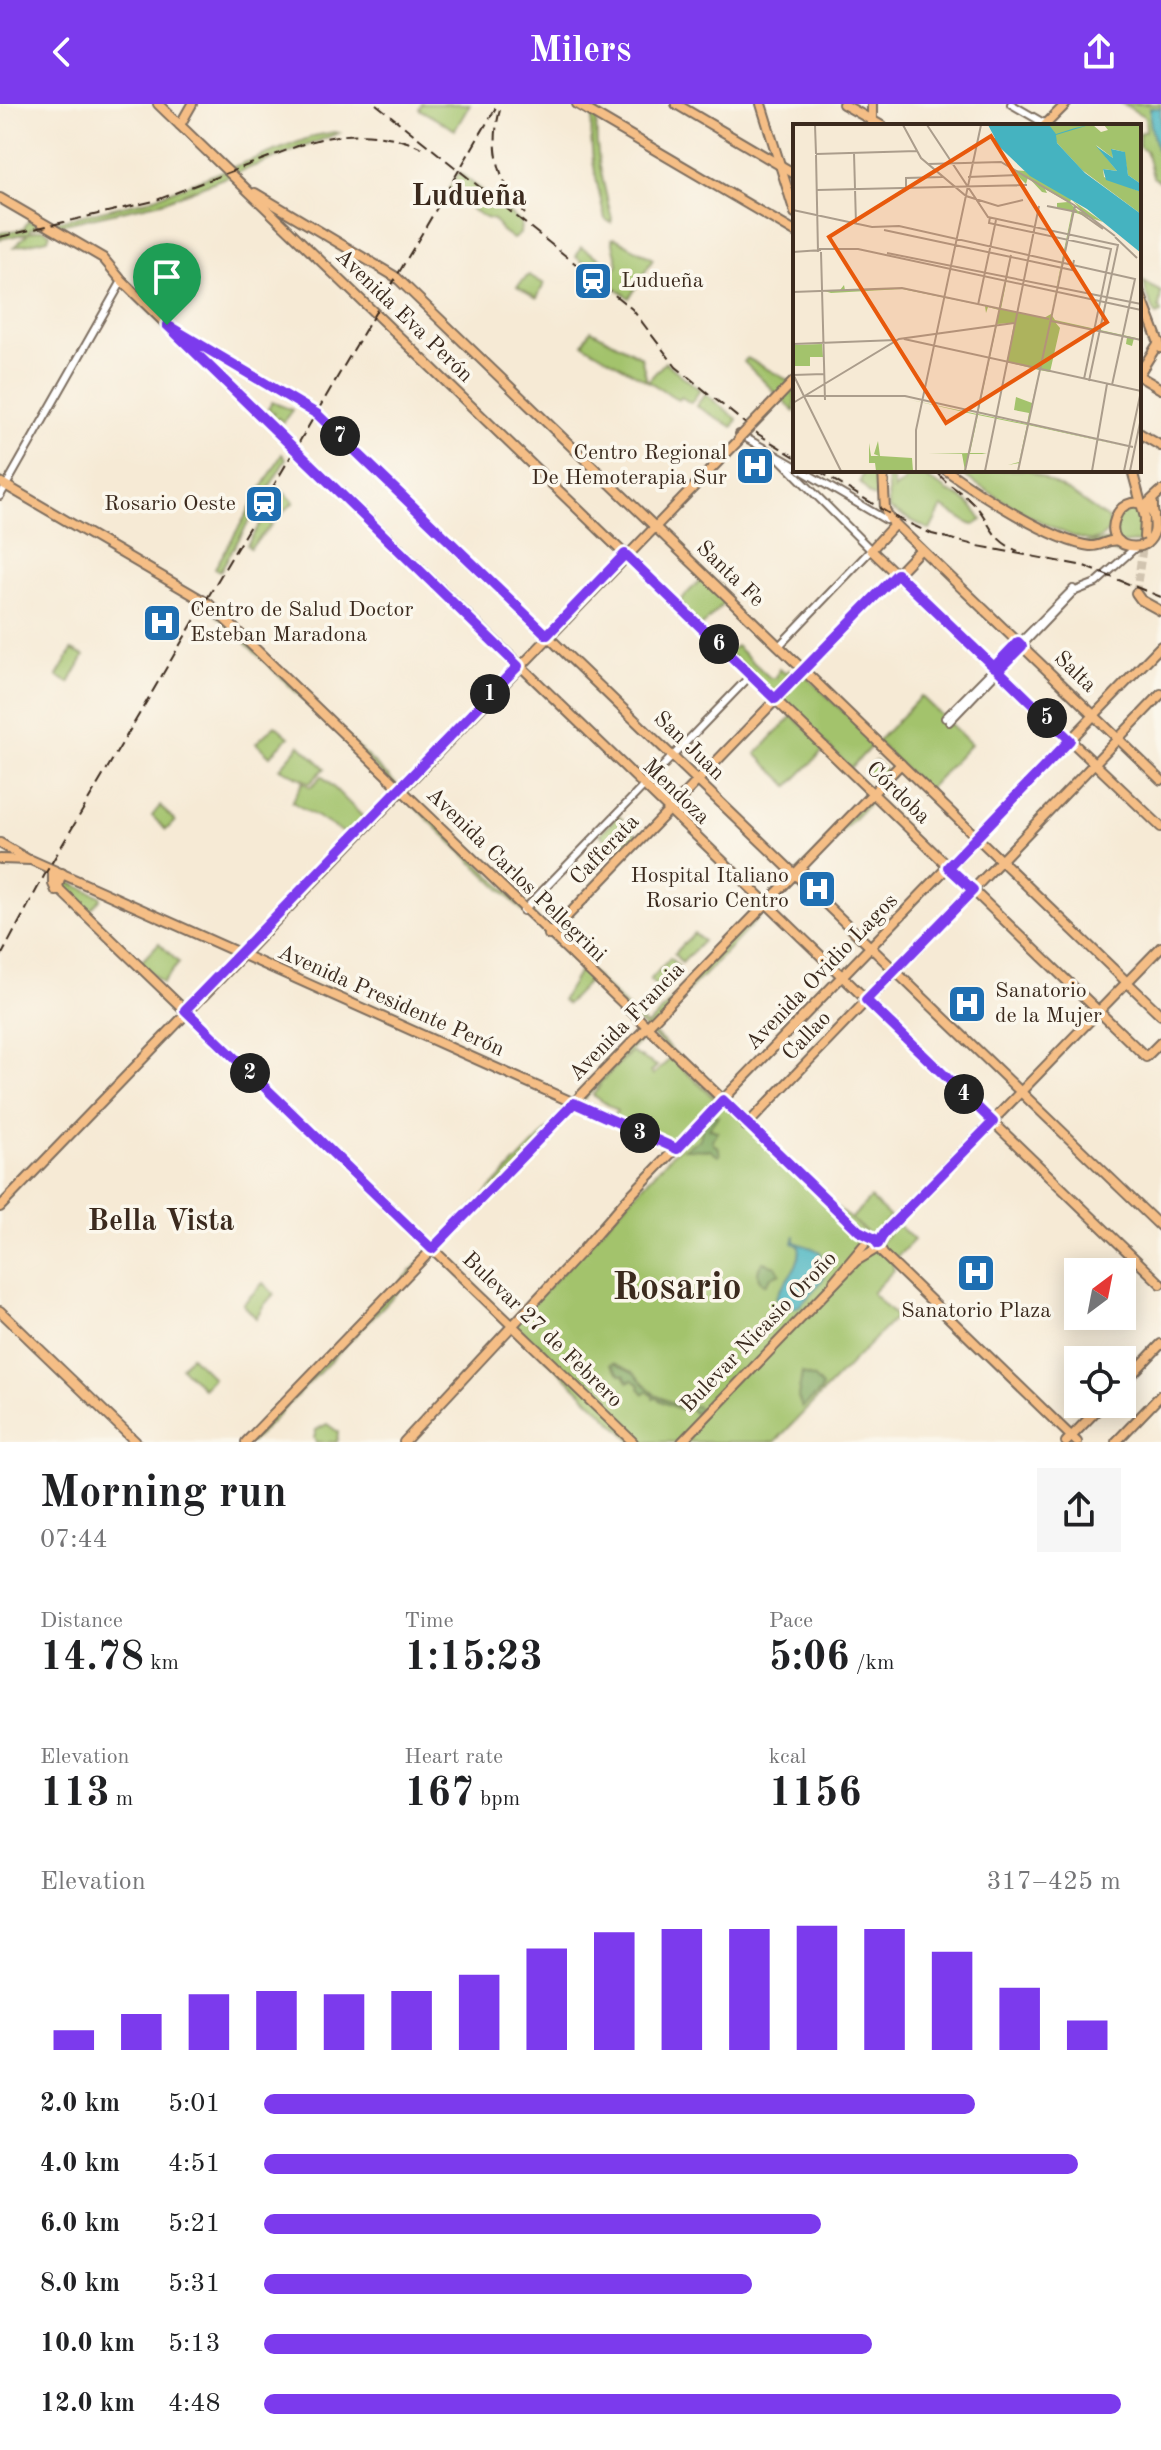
<!DOCTYPE html>
<meta charset="utf-8">
<style>
body{margin:0;font-family:"Old Standard TT",serif;background:#f6f6f6;color:#202124;height:100vh;display:flex;flex-direction:column;font-size:30px;white-space:nowrap}
*{box-sizing:border-box;margin:0}
p{font-size:26px;color:#757577}
.icon{flex:none;width:44px;height:44px;fill:none;stroke:currentColor;stroke-width:2;stroke-linecap:round;stroke-linejoin:round}
.map{position:relative;height:1338px;overflow:hidden}
.sheet{display:flex;flex-direction:column;background:#fff;flex:1}
.sheet>*{flex:none}
.needle{width:52px;rotate:32deg}
.fabs{position:absolute;left:1064px;top:1154px;display:grid;gap:16px}
.fabs a{display:grid;place-items:center;width:72px;height:72px;border-radius:0px;background:#fff;box-shadow:0 4px 20px #0003;font-size:40px}
.pin{position:absolute;display:grid;place-items:center;width:68px;height:68px;color:#fff;margin:-82px -34px;border-radius:50% 50% 50% 0;rotate:-45deg;box-shadow:0 0 8px #0007}
.pin .icon{rotate:45deg}
.km{position:absolute;width:40px;height:40px;margin:-20px;border-radius:50%;background:#222;color:#fff;font-size:22px;line-height:40px;text-align:center}
.round{display:grid;place-items:center;flex:none;width:84px;height:84px;border-radius:0px;background:#f6f6f6}
.head{display:flex;align-items:center;justify-content:space-between;height:136px;padding:0 40px}
h1{font-size:44px;font-weight:700;line-height:60px}
.metrics{display:grid;grid-template-columns:repeat(3,1fr);gap:12px;height:136px;padding:8px 40px}
.metrics div{display:grid;align-content:center}
.metrics b{font-size:40px;font-weight:700}
.metrics small{font-size:22px;font-weight:400}
.metrics p{font-size:22px}
.chart{height:224px;padding:16px 40px}
.chart p{display:flex;justify-content:space-between}
.chart svg{width:100%;height:144px;margin-top:8px;stroke:#7c3aed;stroke-width:6}
ul{padding:0 40px;list-style:none;font-size:26px}
li{display:grid;grid-template-columns:128px 96px 1fr;align-items:center;height:60px}
li i{height:20px;border-radius:10px;background:#7c3aed}
header{display:flex;justify-content:space-between;align-items:center;height:104px;padding:0 40px;background:#7c3aed;color:#fff;font-size:36px;font-weight:700}
.map>svg:first-child{display:block}
</style>
<header><svg class="icon" aria-label="back" viewBox="0 0 24 24"><path d="M15 5l-7 7 7 7"/></svg>Milers<svg class="icon" aria-label="share" viewBox="0 0 24 24"><path d="M12 15V3M7 8l5-5 5 5M5 13v7h14v-7"/></svg></header>
<div class="map">
<svg width="1161" height="1338" viewBox="0 0 1161 1338">
<rect width="100%" height="100%" fill="#fbf7ec"/>
<filter id="ink" filterUnits="userSpaceOnUse"><feTurbulence type="fractalNoise" baseFrequency=".0125" numOctaves="2"/><feDisplacementMap in="SourceGraphic" scale="16" xChannelSelector="R" yChannelSelector="G"/><feConvolveMatrix kernelMatrix="1 2 1 2 8 2 1 2 1" color-interpolation-filters="sRGB"/></filter>
<filter id="wash" filterUnits="userSpaceOnUse"><feTurbulence type="fractalNoise" baseFrequency=".006" numOctaves="4" result="noise"/><feDisplacementMap in="SourceGraphic" scale="32" xChannelSelector="R" yChannelSelector="G"/><feGaussianBlur stdDeviation="1.8" result="paint"/><feColorMatrix in="noise" values="0 0 0 0 0 0 0 0 0 0 0 0 0 0 0 0 0 1.4 0 .05"/><feComposite in="paint" operator="in"/></filter>
<g filter="url(#wash)">
<rect width="100%" height="100%" fill="#f6ead5"/>
<g fill="#a3c36c" stroke="#6f7645" stroke-width="2">
<path d="M421,0H470L455,26L419,5Z"/>
<path d="M595,0H599C591,37 603,78 612,115L611,119L605,115C597,78 585,38 595,0Z"/>
<path d="M1123,0H1161V4H1150C1152,29 1161,52 1161,78L1153,73L1146,47L1139,43V29L1146,27L1145,13Z"/>
<path d="M334,28L339,29L162,98L60,121L50,119L148,96L314,32Z"/>
<path d="M459,68L521,119L520,130L513,135L502,127L494,116L486,114L446,90Z"/>
<path d="M29,116L40,122L30,125V128L43,125L50,129L48,135L14,143L28,129L0,135V129L23,125Z"/>
<path d="M615,134L653,155L629,194L576,153L581,143L616,164L618,160L612,135Z"/>
<path d="M529,171L544,180L537,194L517,182Z"/>
<path d="M1144,178L1161,188L1159,204L1161,209L1156,211L1146,189Z"/>
<path d="M591,226L641,253L647,277L583,240Z"/>
<path d="M747,254L795,280V308L744,258Z"/>
<path d="M665,258L700,286L691,299L681,293L679,296L648,277Z"/>
<path d="M705,290L737,315L733,323L696,302Z"/>
<path d="M272,298L292,306L283,318L278,314L273,320L268,315L274,309L268,305Z"/>
<path d="M282,350L286,355L220,467L215,464Z"/>
<path d="M864,366H878L879,395L870,391L860,378Z"/>
<path d="M887,366H892L894,386L904,378L908,366H913L945,385L947,388C963,393 973,401 982,416L974,421L970,420L942,403L930,426L889,405Z"/>
<path d="M956,366H1029L1071,389L1109,416L1110,425C1106,430 1101,435 1095,436C1071,441 977,382 956,366Z"/>
<path d="M281,386L294,398L274,418L266,410Z"/>
<path d="M979,391L1077,440L1113,436L1115,412L1135,400L1155,415L1149,437L1121,440L1124,445L1123,450L1061,437Z"/>
<path d="M264,413L272,421L250,444L247,441Z"/>
<path d="M705,471L729,494L701,523L677,500Z"/>
<path d="M209,500L647,922L873,689L876,692L651,926L822,1091L873,1134L880,1139L897,1120L914,1136L892,1158L894,1166L872,1189L896,1213L775,1338H633L512,1222L721,998L649,928L252,1338H246L645,925L208,503Z"/>
<path d="M736,542L770,574H776L779,565L785,569L789,566L793,569L775,592L728,548Z"/>
<path d="M72,546L84,552L69,579L57,572Z"/>
<path d="M803,569L875,638L851,664L778,595Z"/>
<path d="M921,592L971,640L927,686L877,638Z"/>
<path d="M792,612L826,644L789,682L756,650Z"/>
<path d="M275,621L289,633L270,652L256,639Z"/>
<path d="M300,641L325,664L310,679L280,664Z"/>
<path d="M875,657L889,669L879,680L865,667Z"/>
<path d="M322,672L365,715L349,732L292,698L303,678L311,683Z"/>
<path d="M160,702L175,717L166,726L152,712Z"/>
<path d="M617,712H619L639,733L621,751L600,730Z"/>
<path d="M62,775L100,792L101,795L88,808L61,785Z"/>
<path d="M694,829L703,837L682,859L674,850Z"/>
<path d="M159,839L179,859L162,879L140,859Z"/>
<path d="M670,854L679,863L658,884L650,876Z"/>
<path d="M580,866L590,876L567,900L562,896Z"/>
<path d="M631,948L657,962L651,968L653,971L671,954L717,997L702,1015L688,1021L682,1032L672,1041L612,1014L617,1007L593,991L600,982L599,980Z"/>
<path d="M870,1094L890,1113L876,1128L868,1129L851,1115Z"/>
<path d="M263,1179L274,1190L263,1202L256,1214L243,1200Z"/>
<path d="M191,1252L213,1274L203,1284L181,1263Z"/>
<path d="M327,1320L338,1328L337,1338H316L314,1334L316,1326Z"/>
</g>
<g fill="#82a960" stroke="#5e6a3f" stroke-width="2">
<path d="M713,1011L718,1012L709,1024L718,1028L712,1036L714,1041L718,1042L720,1050L718,1052L710,1046L684,1045L700,1035L702,1023Z"/>
<path d="M763,1158L776,1162L780,1169L771,1173L765,1181C756,1176 756,1166 763,1158Z"/>
<path d="M614,1259L633,1268L655,1291L679,1302H696L701,1306L700,1308L694,1309L689,1303L683,1306C673,1302 664,1300 656,1294L653,1295V1292L647,1287L644,1290L639,1284L640,1281L632,1276L628,1278L624,1271L620,1270L611,1260Z"/>
<path d="M802,1269L814,1274L822,1283L820,1288L802,1304L798,1293Z"/>
</g>
<g fill="#45b3c0" stroke="#406e6f" stroke-width="2">
<path d="M1150,4H1161V64C1158,43 1148,25 1150,4Z"/>
<path d="M795,1131V1137C803,1143 812,1142 820,1148C822,1156 827,1165 824,1173C822,1179 803,1199 799,1202C794,1205 792,1204 787,1204L783,1197L777,1196L776,1193C784,1176 803,1161 799,1142L793,1139Z"/>
</g>
</g>
<g filter="url(#ink)">
<g fill="none" stroke-linecap="round" stroke-linejoin="round">
<path stroke="#d1c4b0" stroke-width="8" stroke-dasharray="8 4" stroke-linecap="butt" d="M1136,489L1144,435"/>
<g stroke="#7c6d5e" stroke-width="10">
<g id="minor">
<path d="M1011,0L1042,18L1047,19"/>
<path d="M739,330L795,362"/>
<path d="M777,352L871,446L779,542"/>
<path d="M801,366L886,416"/>
<path d="M0,392L122,177"/>
<path d="M945,614L1073,485"/>
<path d="M949,618L1073,488L1096,479L1136,443"/>
<path d="M523,807L751,571"/>
</g>
</g>
<g stroke="#7c6d5e" stroke-width="12">
<g id="major">
<path d="M158,0L1146,953L1161,938"/>
<path d="M577,0L795,128"/>
<path d="M676,0L795,70"/>
<path d="M761,0L795,109"/>
<path d="M843,0L882,22"/>
<path d="M872,0V19"/>
<path d="M180,21L192,0"/>
<path d="M1044,22L1066,0"/>
<path d="M255,89L396,173L1161,911"/>
<path d="M0,94L103,154L122,177L167,221L1161,1180"/>
<path d="M1139,187L1161,244"/>
<path d="M181,230L317,310L1161,1123"/>
<path d="M1139,270L1159,238"/>
<path d="M1139,272L1161,285"/>
<path d="M1139,329L1161,342"/>
<path d="M883,366L885,405L889,414L1161,676"/>
<path d="M946,366C978,389 1052,437 1090,442C1101,443 1108,434 1119,437"/>
<path d="M1132,366L1145,414L1144,433"/>
<path d="M0,378L209,500L859,1127L870,1134"/>
<path d="M1147,400L1161,387"/>
<path d="M895,420L871,446L1161,723"/>
<path d="M1146,440C1161,427 1152,416 1153,400"/>
<path d="M1141,442C1088,449 1122,369 1154,411"/>
<path d="M1136,489L1141,496L1161,507"/>
<path d="M0,739L27,755"/>
<path d="M0,755L31,756L49,764L677,1045"/>
<path d="M53,769V780L56,787"/>
<path d="M62,769L58,782L60,786L633,1338"/>
<path d="M549,831L921,445"/>
<path d="M746,1022L1161,590"/>
<path d="M0,1103L740,335"/>
<path d="M878,1141L883,1150L1077,1338"/>
<path d="M834,1177L864,1141"/>
<path d="M0,1207L136,1338"/>
<path d="M1122,1281L1161,1240"/>
<path d="M246,1338L901,660"/>
<path d="M404,1338L581,1148L626,1096L1161,542"/>
<path d="M682,1338L856,1157L876,1145L884,1129L1161,843"/>
<path d="M1066,1338L1103,1300"/>
<path d="M1116,1338L1161,1291"/>
</g>
</g>
<use href="#minor" stroke="#fff" stroke-width="6"/>
<use href="#major" stroke="#f5be86" stroke-width="8"/>
<g stroke="#3b2a1e" stroke-width="2" stroke-dasharray="12 6" stroke-linecap="butt">
<path d="M376,0L632,205L676,263L758,330L795,353"/>
<path d="M500,6C489,44 499,80 525,110"/>
<path d="M0,133L154,97L303,40C343,27 383,26 422,44"/>
<path d="M817,366L893,412L932,430L978,442L1084,462L1161,493"/>
<path d="M938,369C948,382 962,388 973,399C992,418 988,434 1018,447"/>
<path d="M0,854L44,772L498,0"/>
</g>
<g stroke="#7c6d5e" stroke-width="12" stroke-linecap="butt">
<g id="major-bridge">
<path d="M739,334L795,276"/>
<path d="M1141,442L1146,440"/>
</g>
</g>
<use href="#major-bridge" stroke="#f5be86" stroke-width="8"/>
</g>
</g>
<g fill="none" stroke-linecap="round" stroke-linejoin="round" filter="url(#ink)">
<g stroke="#fff" stroke-width="16">
<path id="route" d="M167,221L317,310L547,531L625,450L775,595L897,470L994,563L1018,538L1022,542L998,566L1070,636L948,763L973,786L866,896L993,1018L884,1129L878,1140L875,1135L859,1127L723,996L677,1045L574,999L432,1145L185,906L518,562Z"/>
</g>
<use href="#route" stroke="#7c3aed" stroke-width="10"/>
</g>
<defs>
<g id="station-square" transform="scale(2)"><rect x="-9" y="-9" width="18" height="18" rx="4" fill="#1f6fb2" stroke="#fbf7ec"/><path d="M-3-6H3Q5-6 5-4V2Q5 4 3 4L4.5 6H3L1.5 4h-3L-3 6H-4.5L-3 4Q-5 4-5 2V-4Q-5-6-3-6ZM-3.5-4v3h7v-3ZM-3.5 1v1.5H-2V1ZM2 1v1.5H3.5V1Z" fill="#fff"/></g>
<g id="hospital-square" transform="scale(2)"><rect x="-9" y="-9" width="18" height="18" rx="4" fill="#1f6fb2" stroke="#fbf7ec"/><path d="M-5-5h3v3.5h4V-5h3V5h-3V1.5h-4V5h-3Z" fill="#fff"/></g>
</defs>
<g fill-rule="evenodd">
<use href="#station-square" x="593" y="177"/>
<use href="#hospital-square" x="755" y="362"/>
<use href="#station-square" x="264" y="400"/>
<use href="#hospital-square" x="162" y="519"/>
<use href="#hospital-square" x="817" y="785"/>
<use href="#hospital-square" x="967" y="900"/>
<use href="#hospital-square" x="976" y="1169"/>
</g>
<g text-anchor="middle" dominant-baseline="central" stroke-width="7" stroke-linejoin="round" paint-order="stroke">
<g font-size="22" fill="#3b2a1e" stroke="#fbf7ec" text-anchor="start">
<text x="621" y="177">Ludueña</text>
<text x="727" y="349" text-anchor="end">Centro Regional<tspan x="727" dy="25">De Hemoterapia Sur</tspan></text>
<text x="236" y="400" text-anchor="end">Rosario Oeste</text>
<text x="190" y="506">Centro de Salud Doctor<tspan x="190" dy="25">Esteban Maradona</tspan></text>
<text x="789" y="772" text-anchor="end">Hospital Italiano<tspan x="789" dy="25">Rosario Centro</tspan></text>
<text x="995" y="887">Sanatorio<tspan x="995" dy="25">de la Mujer</tspan></text>
<text x="976" y="1207" text-anchor="middle">Sanatorio Plaza</text>
</g>
<g font-size="22" fill="#3b2a1e" stroke="#fbf7ec">
<text transform="translate(404 212) rotate(44)">Avenida Eva Perón</text>
<text transform="translate(730 470) rotate(44)">Santa Fe</text>
<text transform="translate(1075 568) rotate(44)">Salta</text>
<text transform="translate(689 642) rotate(44)">San Juan</text>
<text transform="translate(676 688) rotate(44)">Mendoza</text>
<text transform="translate(898 689) rotate(44)">Córdoba</text>
<text transform="translate(605 746) rotate(-46)">Cafferata</text>
<text transform="translate(516 771) rotate(44)">Avenida Carlos Pellegrini</text>
<text transform="translate(822 868) rotate(-46)">Avenida Ovidio Lagos</text>
<text transform="translate(391 897) rotate(24)">Avenida Presidente Perón</text>
<text transform="translate(627 918) rotate(-46)">Avenida Francia</text>
<text transform="translate(807 932) rotate(-46)">Callao</text>
<text transform="translate(542 1226) rotate(44)">Bulevar 27 de Febrero</text>
<text transform="translate(759 1228) rotate(-46)">Bulevar Nicasio Oroño</text>
</g>
<g font-size="30" font-weight="bold" fill="#3b2a1e" stroke="#fbf7ec">
<text x="469" y="93">Ludueña</text>
<text x="161" y="1118">Bella Vista</text>
</g>
<g font-size="38" font-weight="bold" fill="#3b2a1e" stroke="#fbf7ec">
<text x="677" y="1185">Rosario</text>
</g>
</g>
<g transform="translate(793 20)">
<rect width="348" height="348" fill="#f6ead5"/>
<path d="M256,1H300L308,8L315,6L311,1L348,2V60L335,51L331,28L319,25L320,34L303,21L324,47L310,45L311,53L348,68V90L289,46L264,19ZM219,46L232,47L278,75L277,79L285,87L290,88L280,77L310,98L280,88L258,190L262,196L348,215L341,214L339,222L333,220L334,213L262,198L267,204L257,248L246,246L235,300L340,324L235,301L224,347L226,339L215,341L226,338L234,301L185,291L177,329H189L194,330H176L172,347L169,330H135L176,329L184,291L118,276L184,290L206,186L195,183L193,189L192,182L109,165L38,169L28,166H47L51,161L52,166L109,164L206,185L218,133L208,185L251,194L258,190L279,87L264,84V79L275,78L252,65L254,69L249,68L235,53L233,60ZM221,199L214,238L246,246L239,279L223,273L221,286L236,289L234,300L185,290L204,200ZM29,220L30,233H17V242H1L2,221ZM85,317L87,332L119,334L120,347H83L82,339H76V319L78,332H86L81,330Z" fill="#a3c36c" fill-rule="evenodd"/>
<path d="M195,1H256L263,10L282,4L296,1L263,11L264,19L292,49L348,90V129L294,85L237,52L198,15L202,14ZM303,22L320,34L318,25L332,28L335,51L348,60V68L313,56L310,45L324,47Z" fill="#45b3c0"/>
<path fill="none" stroke="#ab9d8c" stroke-width="2" d="M22,1L23,30M110,1L128,34L173,72L205,82L230,76M134,1L195,93L325,121L296,257M61,29L63,100M23,30L124,27M23,31L25,128M135,40L208,38L281,81L322,112M175,53L225,51M113,63V54L149,53M24,66L234,61M254,82L284,88M0,86L79,103L106,102L342,155L319,261M286,88L310,105M197,93L196,99L318,125L291,255M91,106L279,146L281,136M322,113L344,134M26,125H65L348,186M0,128L28,126M28,128L32,276M94,129L348,180M27,167L109,164L256,195M0,168L27,167M185,181L203,96M258,195L282,81M258,197L348,216M111,215L348,267M0,220L103,216M0,250L48,347M0,251L31,250M12,272H112L340,323M0,279L106,215L221,199M123,347V306L188,1M172,347L218,131M192,347L246,82M225,347L258,195M299,347L314,260M331,347L348,267M337,347L348,294"/>
<path fill="#e8590c" fill-opacity="0.15" stroke="#e8590c" stroke-width="4" d="M198,12L314,198L153,299L36,113Z"/>
<rect width="348" height="348" fill="none" stroke="#3b2a1e" stroke-width="4"/>
</g>
</svg>
<div class="fabs">
<a><svg class="needle" viewBox="-14 -14 28 28"><path d="M0-13l5 13h-10z" fill="#e53935"/><path d="M0 13l5-13h-10z" fill="#757577"/></svg></a>
<a><svg class="icon" aria-label="locate" viewBox="0 0 24 24"><circle cx="12" cy="12" r="6"/><path d="M12 2v4M12 18v4M2 12h4M18 12h4"/></svg></a>
</div>
<div class="pin" style="left:167px;top:221px;background:#1e9e55"><svg class="icon" aria-label="arrive" viewBox="0 0 24 24"><path d="M6 21V4h12l-3 4 3 4H6"/></svg></div>
<b class="km" style="left:490px;top:590px">1</b>
<b class="km" style="left:250px;top:969px">2</b>
<b class="km" style="left:640px;top:1029px">3</b>
<b class="km" style="left:964px;top:990px">4</b>
<b class="km" style="left:1047px;top:614px">5</b>
<b class="km" style="left:719px;top:540px">6</b>
<b class="km" style="left:340px;top:332px">7</b>
</div>
<section class="sheet">
<div class="head"><div><h1>Morning run</h1><p>07:44</p></div><a class="round"><svg class="icon" aria-label="share" viewBox="0 0 24 24"><path d="M12 15V3M7 8l5-5 5 5M5 13v7h14v-7"/></svg></a></div>
<div class="metrics">
<div><p>Distance</p><b>14.78<small> km</small></b></div>
<div><p>Time</p><b>1:15:23</b></div>
<div><p>Pace</p><b>5:06<small> /km</small></b></div>
</div>
<div class="metrics">
<div><p>Elevation</p><b>113<small> m</small></b></div>
<div><p>Heart rate</p><b>167<small> bpm</small></b></div>
<div><p>kcal</p><b>1156</b></div>
</div>
<div class="chart"><p><span>Elevation</span>317–425 m</p>
<svg viewBox="0 0 160 44" preserveAspectRatio="none"><path d="M5 44V38M15 44V33M25 44V27M35 44V26M45 44V27M55 44V26M65 44V21M75 44V13M85 44V8M95 44V7M105 44V7M115 44V6M125 44V7M135 44V14M145 44V25M155 44V35"/></svg>
</div>
<ul>
<li><b>2.0 km</b>5:01<i style="width:83%"></i></li>
<li><b>4.0 km</b>4:51<i style="width:95%"></i></li>
<li><b>6.0 km</b>5:21<i style="width:65%"></i></li>
<li><b>8.0 km</b>5:31<i style="width:57%"></i></li>
<li><b>10.0 km</b>5:13<i style="width:71%"></i></li>
<li><b>12.0 km</b>4:48<i style="width:100%"></i></li>
</ul>
</section>
